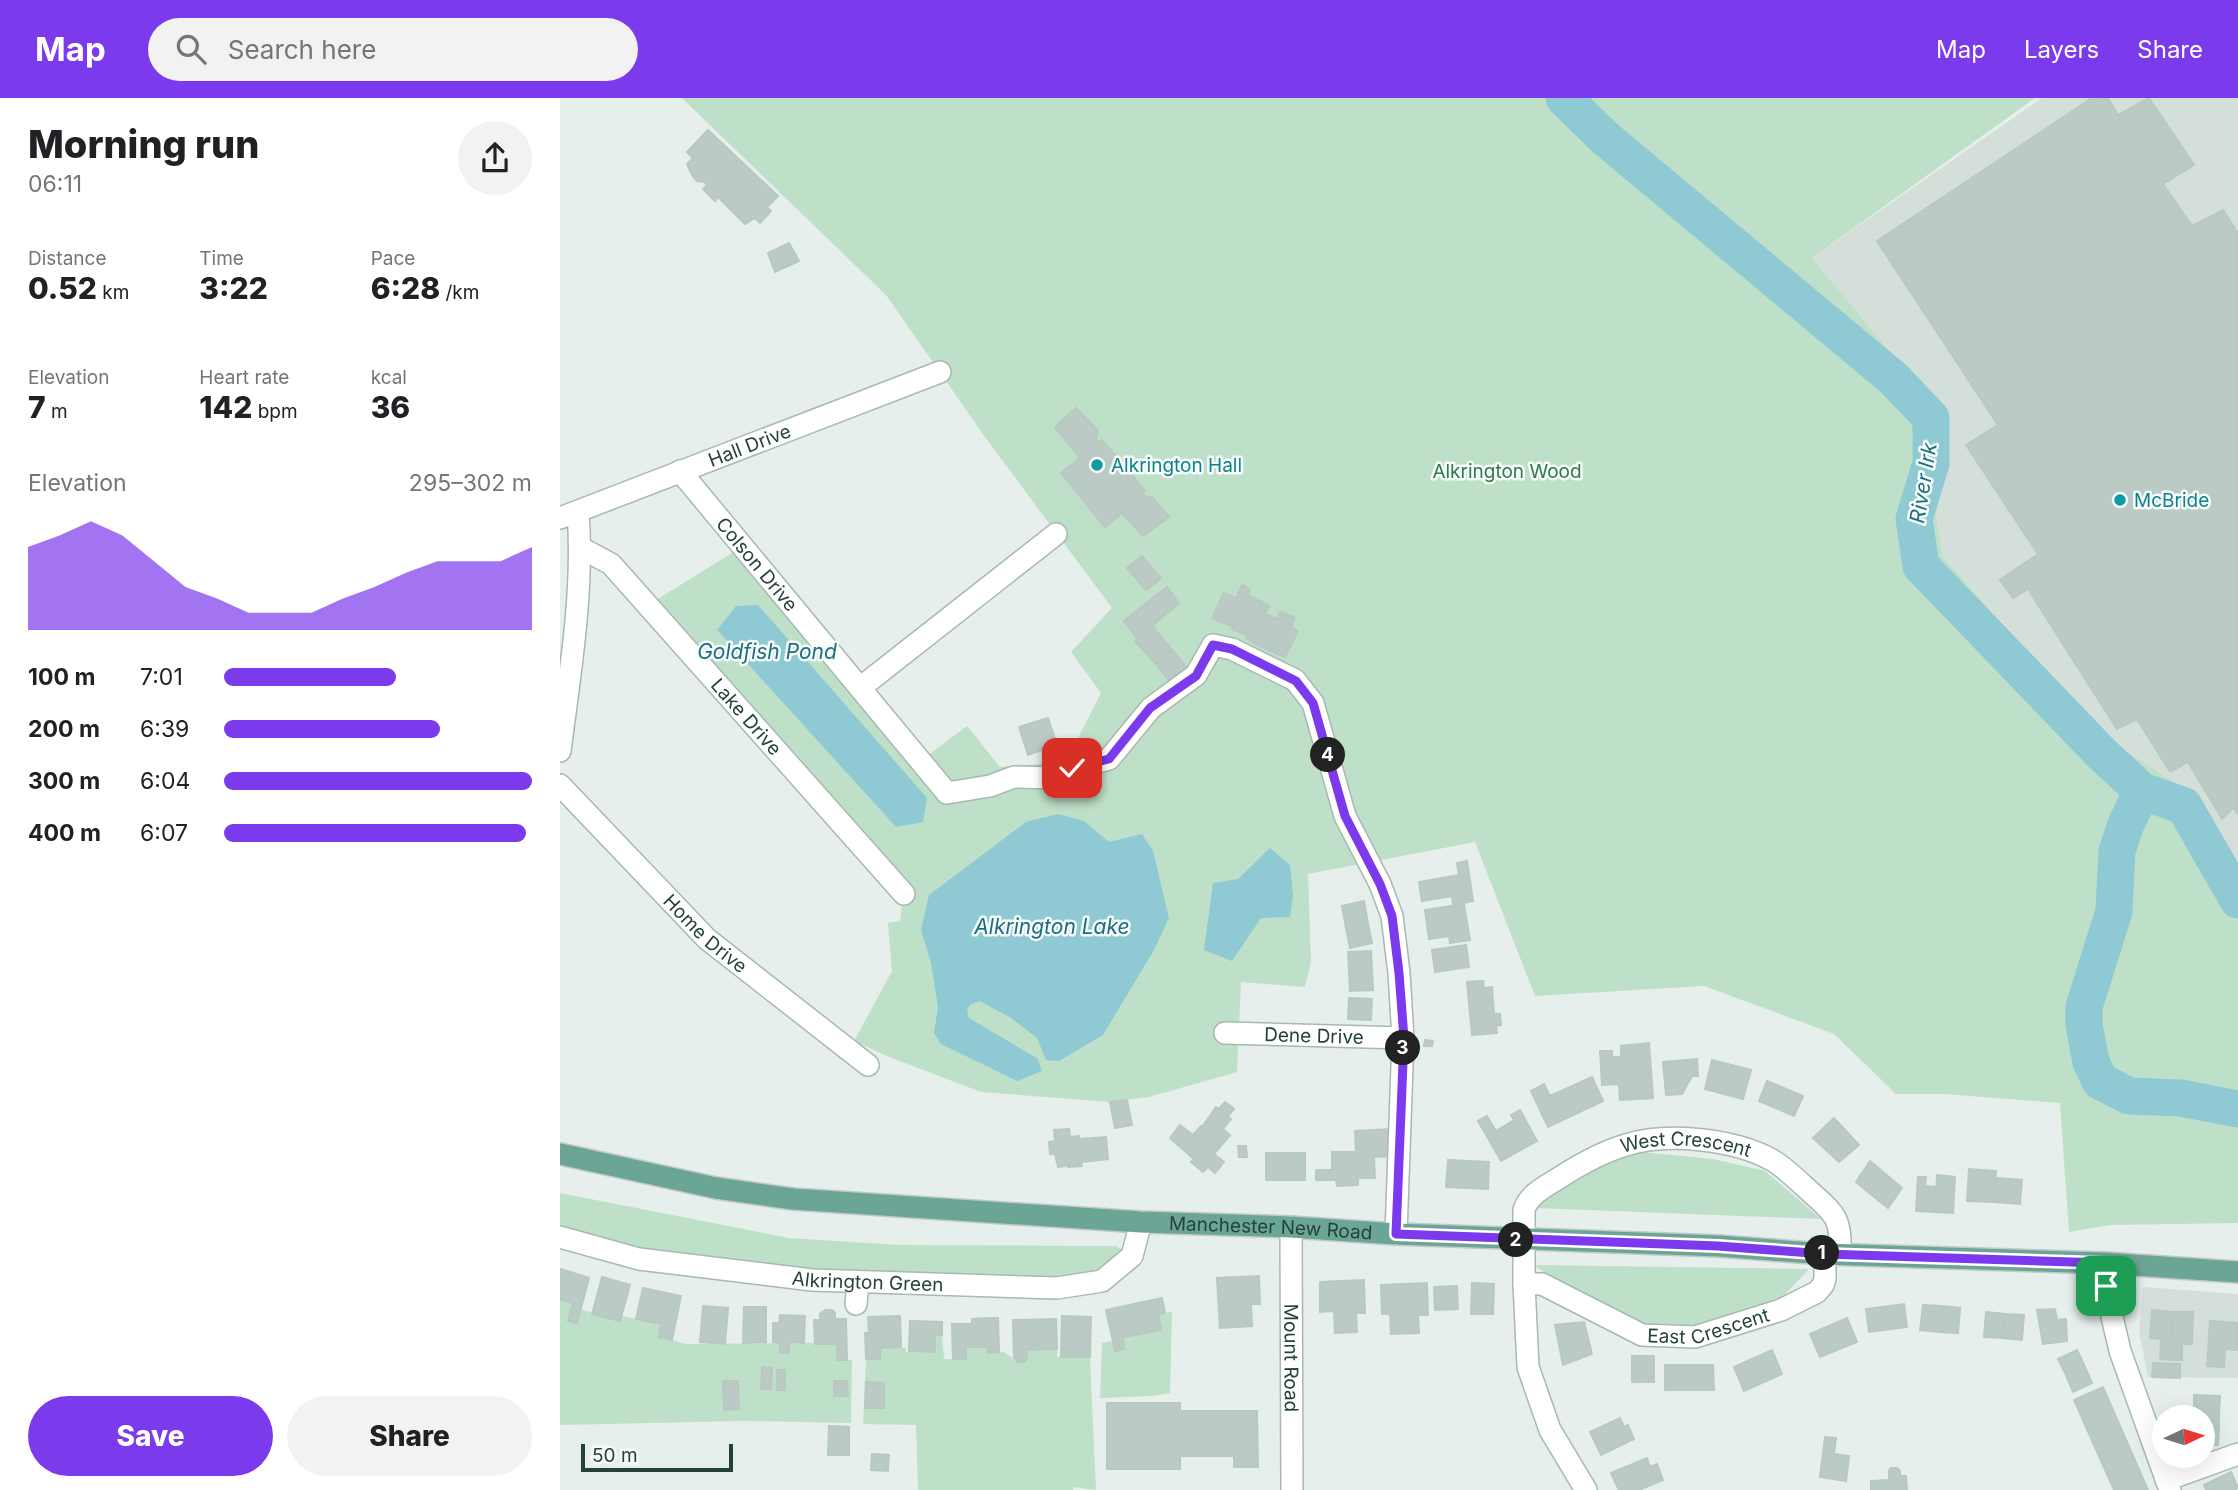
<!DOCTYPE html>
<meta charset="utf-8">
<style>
body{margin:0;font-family:Inter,sans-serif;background:#f2f2f2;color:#202124;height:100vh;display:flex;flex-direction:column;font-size:26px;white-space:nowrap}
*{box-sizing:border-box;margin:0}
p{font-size:23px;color:#757577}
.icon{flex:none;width:38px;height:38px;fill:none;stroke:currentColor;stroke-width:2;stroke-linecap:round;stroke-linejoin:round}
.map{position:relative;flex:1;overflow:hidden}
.panel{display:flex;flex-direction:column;background:#fff;width:560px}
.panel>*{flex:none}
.needle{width:46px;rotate:86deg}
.buttons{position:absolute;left:1592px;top:1307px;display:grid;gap:14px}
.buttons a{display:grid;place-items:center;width:63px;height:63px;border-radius:50%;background:#fff;box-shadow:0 7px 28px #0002;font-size:35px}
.scale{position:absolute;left:21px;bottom:18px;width:152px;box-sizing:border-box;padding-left:7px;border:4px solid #24423a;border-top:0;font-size:19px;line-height:24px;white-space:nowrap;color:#24423a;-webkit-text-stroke:5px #f7fbf9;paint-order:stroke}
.pin{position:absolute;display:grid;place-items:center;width:60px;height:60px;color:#fff;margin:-30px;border-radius:14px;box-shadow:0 4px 10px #0006}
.km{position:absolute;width:35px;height:35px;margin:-18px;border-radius:50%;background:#222;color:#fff;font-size:19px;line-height:35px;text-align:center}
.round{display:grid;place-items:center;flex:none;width:74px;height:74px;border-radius:37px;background:#f2f2f2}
.summary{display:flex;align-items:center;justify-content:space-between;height:119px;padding:0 28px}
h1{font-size:38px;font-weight:800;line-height:52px}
.stats{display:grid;grid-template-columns:repeat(3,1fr);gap:10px;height:119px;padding:7px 28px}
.stats div{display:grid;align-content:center}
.stats b{font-size:30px;font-weight:800}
.stats small{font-size:19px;font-weight:400}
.stats p{font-size:19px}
.chart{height:196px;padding:14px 28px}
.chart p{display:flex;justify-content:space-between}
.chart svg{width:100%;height:126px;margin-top:7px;fill:#7c3aed;opacity:.7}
.cta{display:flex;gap:14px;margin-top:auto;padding:14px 28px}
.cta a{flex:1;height:80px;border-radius:42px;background:#7c3aed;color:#fff;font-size:28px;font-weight:800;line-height:80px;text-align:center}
.cta a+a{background:#f2f2f2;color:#202124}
ul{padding:0 28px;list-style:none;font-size:23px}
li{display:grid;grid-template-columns:112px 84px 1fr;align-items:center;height:52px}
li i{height:18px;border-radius:9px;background:#7c3aed}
header{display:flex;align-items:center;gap:42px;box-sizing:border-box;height:98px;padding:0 35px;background:#7c3aed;color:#fff}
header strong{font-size:33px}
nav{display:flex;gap:38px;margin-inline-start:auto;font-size:24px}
.search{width:490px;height:63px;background:#f2f2f2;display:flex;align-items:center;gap:18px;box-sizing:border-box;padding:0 24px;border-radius:38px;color:#757577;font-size:26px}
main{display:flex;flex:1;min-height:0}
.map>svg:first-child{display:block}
</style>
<header>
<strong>Map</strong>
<div class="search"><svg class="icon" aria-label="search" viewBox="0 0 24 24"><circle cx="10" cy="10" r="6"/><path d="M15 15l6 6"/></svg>Search here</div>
<nav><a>Map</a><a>Layers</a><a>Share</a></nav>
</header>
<main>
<section class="panel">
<div class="summary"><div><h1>Morning run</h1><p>06:11</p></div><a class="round"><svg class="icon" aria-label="share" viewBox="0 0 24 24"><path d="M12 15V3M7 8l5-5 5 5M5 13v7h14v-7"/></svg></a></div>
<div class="stats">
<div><p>Distance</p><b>0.52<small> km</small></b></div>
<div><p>Time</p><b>3:22</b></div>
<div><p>Pace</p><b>6:28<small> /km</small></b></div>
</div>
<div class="stats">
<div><p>Elevation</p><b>7<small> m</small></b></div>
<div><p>Heart rate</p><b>142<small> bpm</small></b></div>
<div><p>kcal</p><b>36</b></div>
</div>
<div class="chart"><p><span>Elevation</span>295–302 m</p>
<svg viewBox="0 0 160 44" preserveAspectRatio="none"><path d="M0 44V15L10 11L20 6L30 11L40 20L50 29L60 33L70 38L80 38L90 38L100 33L110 29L120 24L130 20L140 20L150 20L160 15V44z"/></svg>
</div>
<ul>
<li><b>100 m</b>7:01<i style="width:56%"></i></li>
<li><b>200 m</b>6:39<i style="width:70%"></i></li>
<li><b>300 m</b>6:04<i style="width:100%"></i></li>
<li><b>400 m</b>6:07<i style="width:98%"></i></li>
</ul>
<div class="cta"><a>Save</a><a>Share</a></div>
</section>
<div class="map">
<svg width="1678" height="1392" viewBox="0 0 1678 1392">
<rect width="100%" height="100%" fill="#e6efeb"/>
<g fill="#d4dfda">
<path d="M1482,0H1678V779L1632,704L1617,686L1539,635L1383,459L1375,411L1385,333L1367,293L1336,261L1252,160Z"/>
<path d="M1583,1189L1678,1196V1280L1588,1279L1579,1233Z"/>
</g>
<g fill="#bfe0c8">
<path d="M122,0H1475L1252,160L1336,261L1367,293L1385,333L1375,411L1383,459L1539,635L1617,686L1632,704L1678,779V1125L1550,1127L1509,1134L1500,1005L1384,996H1336L1274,936L1144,888L975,898L915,744L748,776L751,864L745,889L681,884L677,974L589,999L550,1004L421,994L329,959L294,943L332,873L328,825L340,823L343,796L88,507L177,452L363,661L407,628L440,669L506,664L541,595L511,554L552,510L425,339L326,197Z"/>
<path d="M1081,1054L1153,1061L1205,1073L1261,1121L975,1110L1015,1077Z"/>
<path d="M0,1095L229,1140L341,1147L556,1148L572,1158L542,1183L298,1185L53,1153L0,1135Z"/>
<path d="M974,1167L1249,1171L1215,1207L1156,1225L1114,1230L1078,1224L1011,1193Z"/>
<path d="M0,1202L13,1205L8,1223L20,1211L60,1223L62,1218L101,1226L99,1239L126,1246L220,1245L229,1254V1244L277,1246L278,1262H292L291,1325L184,1323L0,1327Z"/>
<path d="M612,1214L610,1295L592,1298L540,1300L542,1245L553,1243L555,1253L563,1239L601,1232L598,1216Z"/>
<path d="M375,1237H382L384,1261H405L406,1249H428V1255L444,1254L458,1264L467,1252L497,1251V1259H530L536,1392L513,1389V1392H358L356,1327L303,1326L306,1261L320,1260V1250H346V1254H374Z"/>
</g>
<g fill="#8ec9d4">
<path d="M198,507L367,700L363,724L336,729L157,532L176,508Z"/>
<path d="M498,716L524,723L549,744L582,736L593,753L609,820L594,852L543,937L499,963L486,962L477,940L451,920L420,903L411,906L407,912L409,920L478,961L482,973L457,983L381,946L374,935L378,909L371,865L361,832L369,797L466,724Z"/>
<path d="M710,750L730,767L733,798L730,819L701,820L672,863L644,852L653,785L678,781Z"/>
</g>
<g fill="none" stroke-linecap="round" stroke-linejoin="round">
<g stroke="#8ec9d4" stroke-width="37">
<path d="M1004,0L1045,40L1334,281L1371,320V365L1354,421L1361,468L1542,656L1582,693L1624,708L1678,802"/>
<path d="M1582,693L1566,726L1557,753L1554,813L1524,909V927L1531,964L1540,983L1569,998L1621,1000L1678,1011"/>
</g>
</g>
<g fill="#bbcac4" stroke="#b8c9c2" stroke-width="2">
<path d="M1532,0H1548L1558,17L1589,0L1634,67L1603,86L1632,128L1663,112L1678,135V716L1673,710L1662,721L1628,664L1610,674L1577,621L1557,631L1468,491L1453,500L1440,482L1478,456L1406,347L1438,327L1317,143Z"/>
<path d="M148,32L218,98L207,109L211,113L200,125L195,120L185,126L158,99L155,103L143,91L147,87L145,84L137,83L132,77L127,66L133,60L127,54Z"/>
<path d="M229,145L239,163L215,174L208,155Z"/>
<path d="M516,310L538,332L536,344L542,342L585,393L580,398L592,399L609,419L583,438L562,415L545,429L501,375L520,360L495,329Z"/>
<path d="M582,458L601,480L586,492L567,470Z"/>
<path d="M682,487L690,491L673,529L652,520L664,495L676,500Z"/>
<path d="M607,489L619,505L577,540L564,523Z"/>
<path d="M687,497L702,504L687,538L672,531Z"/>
<path d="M702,504L709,508L705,516L710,518L696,546L686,540Z"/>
<path d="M721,513L728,517L710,553L696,546L710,518L716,521Z"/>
<path d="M728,517L735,520L731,529L738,533L725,559L710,553Z"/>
<path d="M592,528L612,552L596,566L575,543Z"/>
<path d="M612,552L632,576L616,591L596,566Z"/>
<path d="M488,620L497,647L468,657L459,629Z"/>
<path d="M907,763L913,803L893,807L892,798L862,803L859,784L899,777L897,765Z"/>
<path d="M804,803L808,826L786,830L782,808Z"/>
<path d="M904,806L910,842L890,845L889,838L869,841L865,812Z"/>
<path d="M808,826L812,845L790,850L786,830Z"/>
<path d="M906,847L909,869L875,874L872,852Z"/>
<path d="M811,853L812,872L789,873L788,854Z"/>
<path d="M812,872L813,892L790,893L789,873Z"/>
<path d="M923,883L924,890L932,889L934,916H940L941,927L936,928L937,935L912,937L907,884Z"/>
<path d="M789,900L812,901L811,922L788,921Z"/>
<path d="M865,942L873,943L872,948H864Z"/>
<path d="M1089,945L1093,1000L1060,1002L1059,986L1042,987L1040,953H1052V959H1061V948Z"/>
<path d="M1137,961L1138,978H1132L1122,996L1106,997L1103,964Z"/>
<path d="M1152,962L1191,972L1183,1001L1145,991Z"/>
<path d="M1032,979L1043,1003L988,1029L971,993L984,986L990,998Z"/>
<path d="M1207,983L1243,998L1234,1018L1199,1003Z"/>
<path d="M567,1002L572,1027L555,1030L550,1004Z"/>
<path d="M665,1004L674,1011L668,1018L671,1021L663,1031L670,1037L654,1056L664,1064L655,1075L648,1069L643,1074L631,1064L634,1061L610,1040L620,1027L633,1037L641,1028L642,1029L656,1009L659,1011Z"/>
<path d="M960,1012L977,1043L941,1063L918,1023L927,1018L936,1033L954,1022L951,1017Z"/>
<path d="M1274,1020L1299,1047L1279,1064L1253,1040Z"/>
<path d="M509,1031L510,1039L519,1038V1041L546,1039L548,1061L521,1064L522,1068L508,1069V1066L505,1068L498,1069L495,1056H490L489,1044L495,1043L494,1032Z"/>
<path d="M832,1031L833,1058L814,1059L815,1080H798V1087L777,1088L776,1082H756V1072H772V1054H796L795,1033Z"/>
<path d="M678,1048H686L687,1059H679Z"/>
<rect x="706" y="1055" width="39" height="27"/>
<path d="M888,1062L929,1064L928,1091L886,1089Z"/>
<path d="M1310,1063L1342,1090L1328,1110L1296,1084Z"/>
<path d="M1409,1071L1436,1073L1434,1104L1407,1103Z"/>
<path d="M1377,1077L1395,1079L1393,1115L1375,1114Z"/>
<path d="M1358,1079H1366L1365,1088L1376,1089L1375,1114L1356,1113Z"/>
<path d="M1436,1080L1462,1082L1460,1106L1434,1104Z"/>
<path d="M0,1171L10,1174L2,1202H0Z"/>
<path d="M10,1174L29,1180L17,1225L8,1223L13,1205L2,1202Z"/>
<path d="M699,1178L700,1206H691L692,1228L660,1230L657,1180Z"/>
<path d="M42,1179L70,1187L60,1223L32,1216Z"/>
<path d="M804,1182L805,1215H796L797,1234L775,1235L774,1213L760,1214V1184Z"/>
<path d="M867,1185L868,1217H858L859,1235L831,1236L830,1216H822L821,1187Z"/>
<path d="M912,1185L934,1186L933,1216H911Z"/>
<path d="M897,1188L898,1211L875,1212L874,1189Z"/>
<path d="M83,1190L121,1198L112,1242L99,1239L101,1226L76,1221Z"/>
<path d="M602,1200L605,1215L598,1216L601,1232L580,1236L574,1206Z"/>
<path d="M574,1206L580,1236L563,1239L564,1251L555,1253L546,1212Z"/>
<path d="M1344,1206L1347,1229L1309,1234L1306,1211Z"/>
<path d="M1363,1207L1381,1208L1379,1234L1360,1232Z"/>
<path d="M143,1208L168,1210L165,1246L140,1244Z"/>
<path d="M1381,1208L1400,1210L1398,1235L1379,1234Z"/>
<path d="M184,1209H206V1244L183,1245Z"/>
<path d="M1495,1211L1497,1222L1506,1221L1507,1243L1483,1246L1477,1212Z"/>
<path d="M265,1212H272L275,1215V1221H286L287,1262H277V1246H255L254,1222H260V1216Z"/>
<path d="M1592,1212L1612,1214L1611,1262L1600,1261L1601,1241L1590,1240Z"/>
<path d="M1426,1214L1445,1216L1443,1240L1424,1239Z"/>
<path d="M1612,1214H1633L1632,1246H1622V1262H1611Z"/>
<path d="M1445,1216L1464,1217L1462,1242L1443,1240Z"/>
<path d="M220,1217L245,1218L244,1245L229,1244V1255H220V1245L213,1244V1225H219Z"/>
<path d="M340,1218L341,1249L320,1250V1261H306L305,1235H309L308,1219Z"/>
<path d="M502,1218L531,1219L530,1259H501Z"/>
<path d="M427,1220H438L439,1254L428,1255Z"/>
<path d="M428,1220V1249H406V1261H393L392,1226H412V1221Z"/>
<path d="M1287,1220L1297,1244L1260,1259L1250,1236Z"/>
<path d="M496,1221L497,1251L467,1252V1261L464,1264H458L454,1260L453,1222Z"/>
<path d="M350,1223L382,1224V1237H375V1254L349,1253Z"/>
<path d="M1650,1223L1678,1225V1252L1665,1251L1664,1269L1647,1268Z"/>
<path d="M1024,1224L1032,1256L1003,1267L995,1227Z"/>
<path d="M1212,1252L1222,1276L1184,1293L1174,1269Z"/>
<path d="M1517,1252L1525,1269L1506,1277L1498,1261Z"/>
<rect x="1072" y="1258" width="22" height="26"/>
<path d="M1593,1265L1620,1266V1280L1592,1279Z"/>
<path d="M1105,1267H1153L1154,1292H1105Z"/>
<path d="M202,1269L212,1270L211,1291H201Z"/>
<path d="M1525,1269L1532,1285L1513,1294L1506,1277Z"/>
<rect x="217" y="1272" width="8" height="20"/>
<path d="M163,1283H178L179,1311L164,1312Z"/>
<path d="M274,1283H287L288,1298H274Z"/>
<path d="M306,1284L324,1285V1310H305Z"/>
<path d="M1543,1289L1588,1392H1554L1514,1302Z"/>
<path d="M1634,1297L1660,1298L1659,1314L1634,1313Z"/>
<path d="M547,1305H620V1313H697L698,1369H674V1358H620V1371H547Z"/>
<path d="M1634,1313L1659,1314V1330H1643V1320H1633Z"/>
<path d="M1060,1320L1064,1329L1068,1327L1074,1341L1041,1357L1030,1334Z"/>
<path d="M269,1328L289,1329V1357H268Z"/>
<path d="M1643,1330H1659L1658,1347L1643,1346Z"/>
<path d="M1265,1339L1276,1340L1274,1356L1289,1358L1286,1383L1260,1379Z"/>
<path d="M312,1356L329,1357L328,1373L311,1372Z"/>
<path d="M1087,1360L1090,1369L1097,1366L1103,1382L1079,1392H1059L1051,1375Z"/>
<path d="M1331,1370H1337L1340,1373V1378H1346L1347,1392H1329V1373Z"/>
<path d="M1671,1374L1678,1390L1673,1392H1646L1644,1387Z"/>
<path d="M1329,1382V1392H1311V1383Z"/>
</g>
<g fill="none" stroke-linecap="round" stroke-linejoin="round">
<g stroke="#a8b8b2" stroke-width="24">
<g id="minor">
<path id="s1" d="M120,373L387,695L430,688L454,679L495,680L499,675L549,661L591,610L636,577L653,547L672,551L735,582L753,605L785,718L820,786L832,818L839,875L843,940L836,1136"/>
<path id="s2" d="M0,420L380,274"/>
<path id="s3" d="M21,450L51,466L344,796"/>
<path d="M300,590L496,436"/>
<path d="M0,653C10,574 24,493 18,414"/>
<path id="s4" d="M0,687L147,841L308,967"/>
<path id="s5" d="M665,935L843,940"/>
<path id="s6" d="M731,1129L732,1392"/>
<path id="s7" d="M0,1139L79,1161L252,1182L497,1190L542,1183L572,1158L581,1124"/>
<path d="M1544,1165L1547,1197L1560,1253L1610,1392"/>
<path id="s8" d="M964,1186H982L1082,1237L1135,1239L1221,1212L1257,1194L1263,1187L1265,1181V1156"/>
<path d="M296,1206L298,1185"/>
<path d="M1606,1382L1678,1356"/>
<path id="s9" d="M1026,1392L990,1332L968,1269L964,1186V1112C968,1097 986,1088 999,1080C1019,1067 1042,1054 1066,1047C1107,1034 1174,1041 1212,1062C1224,1069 1235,1080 1245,1089C1273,1115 1282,1117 1280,1156"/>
</g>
</g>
<g stroke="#c2cac8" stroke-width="24">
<g id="major">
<path id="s10" d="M0,1056L156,1090L233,1101L353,1109L581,1124L731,1129L836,1136L1159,1148L1265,1156L1544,1165L1678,1174"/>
</g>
</g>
<use href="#minor" stroke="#fff" stroke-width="21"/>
<use href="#major" stroke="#6aa596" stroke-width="21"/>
</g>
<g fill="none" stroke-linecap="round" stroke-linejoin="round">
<g stroke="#fff" stroke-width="14">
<path id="route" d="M512,670L549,661L590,610L636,578L653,547L672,551L736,583L753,605L785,718L820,786L832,818L839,875L844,940L836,1136L1158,1148L1265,1156L1544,1165L1546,1188"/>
</g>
<use href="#route" stroke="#7c3aed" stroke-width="9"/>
</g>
<g fill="#0f9aa8" stroke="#f7fbf9" stroke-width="2.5">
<circle cx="537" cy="367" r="7"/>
<circle cx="1560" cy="402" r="7"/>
</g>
<g text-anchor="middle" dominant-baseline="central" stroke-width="5" stroke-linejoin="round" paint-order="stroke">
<g font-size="19" fill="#24423a" stroke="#f7fbf9">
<text stroke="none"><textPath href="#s2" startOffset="203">Hall Drive</textPath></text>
<text stroke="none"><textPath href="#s1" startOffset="121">Colson Drive</textPath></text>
<text stroke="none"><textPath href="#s3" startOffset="238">Lake Drive</textPath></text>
<text stroke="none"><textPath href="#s4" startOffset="208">Home Drive</textPath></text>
<text stroke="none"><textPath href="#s5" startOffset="89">Dene Drive</textPath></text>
<text stroke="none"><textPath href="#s9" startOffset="478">West Crescent</textPath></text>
<text stroke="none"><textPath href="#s10" startOffset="716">Manchester New Road</textPath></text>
<text stroke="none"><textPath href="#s7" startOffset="312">Alkrington Green</textPath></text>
<text stroke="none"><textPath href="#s8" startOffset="198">East Crescent</textPath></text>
<text stroke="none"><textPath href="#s6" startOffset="131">Mount Road</textPath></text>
</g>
<g font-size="19" fill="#0d838f" stroke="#f7fbf9" text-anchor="start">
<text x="551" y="367">Alkrington Hall</text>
<text x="1574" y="402">McBride</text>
</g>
<g font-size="19" fill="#2d7a4b" stroke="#f7fbf9">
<text x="947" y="373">Alkrington Wood</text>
</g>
<g font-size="21" font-style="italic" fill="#1c6f80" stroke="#f7fbf9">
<text transform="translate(1363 385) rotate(-81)">River Irk</text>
<text x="207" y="553">Goldfish Pond</text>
<text x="492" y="828">Alkrington Lake</text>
</g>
</g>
</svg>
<div class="buttons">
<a><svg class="needle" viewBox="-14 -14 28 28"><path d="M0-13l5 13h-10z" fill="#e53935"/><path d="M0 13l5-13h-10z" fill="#757577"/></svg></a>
</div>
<div class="scale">50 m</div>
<div class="pin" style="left:1546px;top:1188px;background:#1e9e55"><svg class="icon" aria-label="arrive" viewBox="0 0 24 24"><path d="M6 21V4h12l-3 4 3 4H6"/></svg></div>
<div class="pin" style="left:512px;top:670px;background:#d93025"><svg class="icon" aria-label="check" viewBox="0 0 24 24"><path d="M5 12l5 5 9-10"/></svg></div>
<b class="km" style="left:1262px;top:1155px">1</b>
<b class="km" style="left:956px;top:1142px">2</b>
<b class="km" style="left:843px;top:950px">3</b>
<b class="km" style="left:768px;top:657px">4</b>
</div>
</main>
